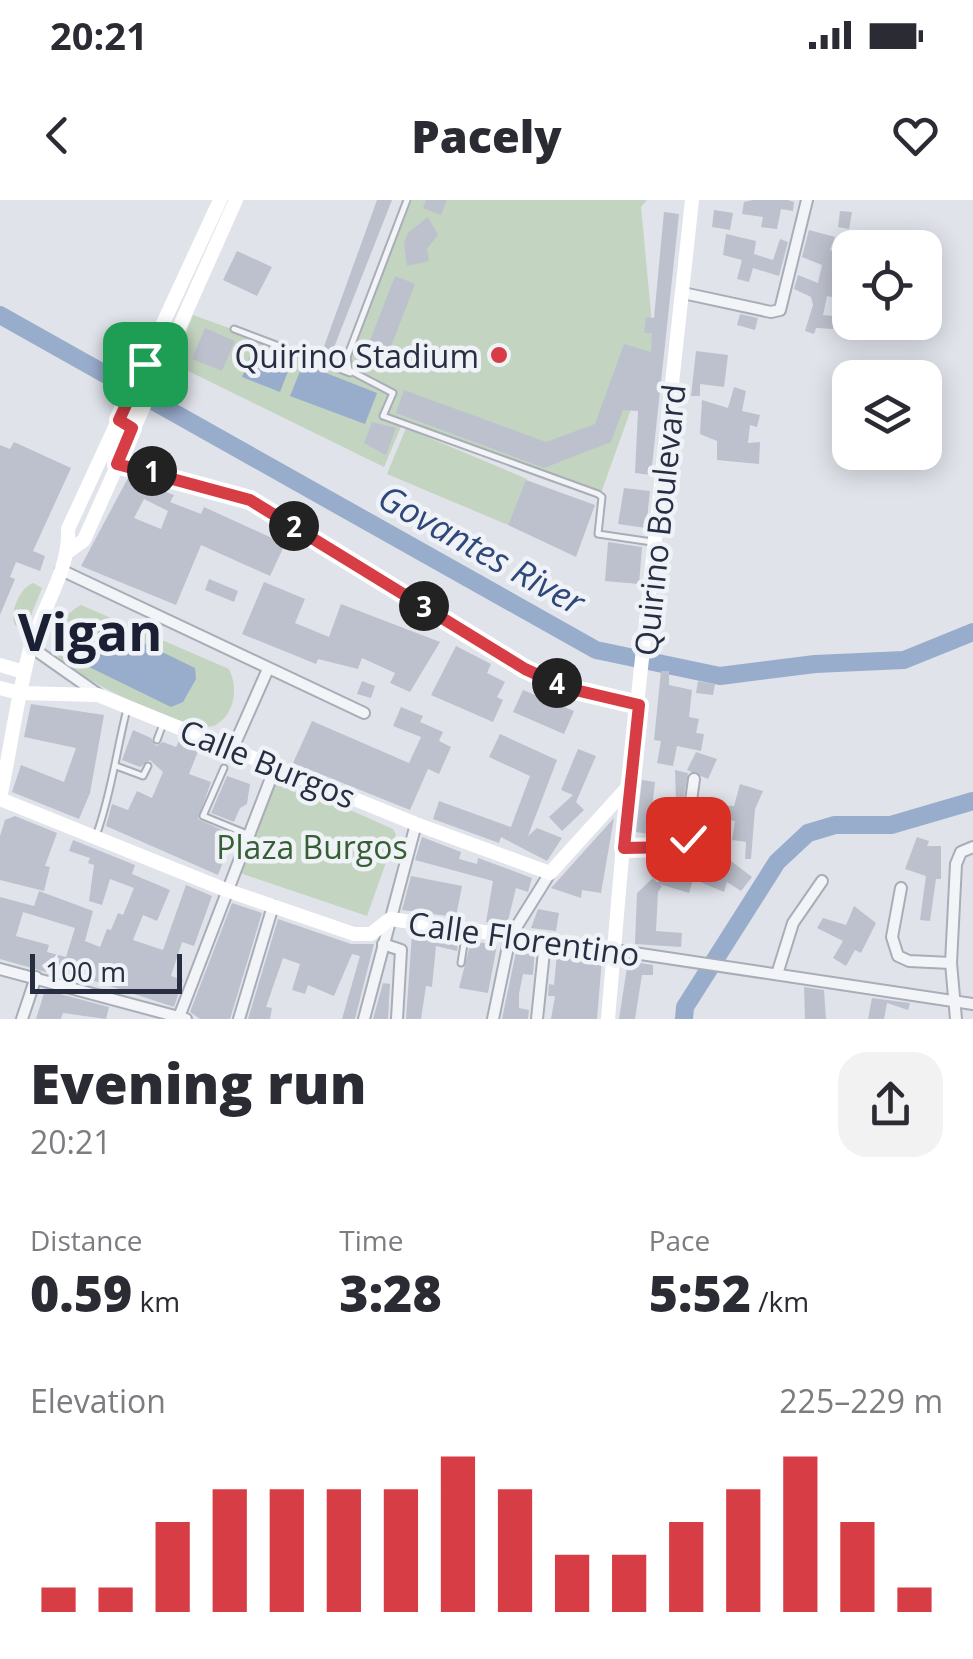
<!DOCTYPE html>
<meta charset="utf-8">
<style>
body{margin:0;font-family:"Open Sans",sans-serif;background:#f2f2f3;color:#2b2b33;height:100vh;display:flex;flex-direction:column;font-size:38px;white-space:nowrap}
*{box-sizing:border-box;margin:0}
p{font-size:32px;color:#7c7c81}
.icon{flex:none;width:55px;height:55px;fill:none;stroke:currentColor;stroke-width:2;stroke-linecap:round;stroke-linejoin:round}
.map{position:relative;height:819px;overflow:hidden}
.sheet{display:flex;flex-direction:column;background:#fff;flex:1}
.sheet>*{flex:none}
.buttons{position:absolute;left:832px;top:30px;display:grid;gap:20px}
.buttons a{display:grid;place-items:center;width:110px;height:110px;border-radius:20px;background:#fff;box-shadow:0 5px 25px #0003;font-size:50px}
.scale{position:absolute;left:30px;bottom:25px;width:152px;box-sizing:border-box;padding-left:10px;border:5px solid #272e42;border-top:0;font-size:28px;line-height:35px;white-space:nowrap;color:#272e42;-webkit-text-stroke:8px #eff2f7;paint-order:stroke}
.pin{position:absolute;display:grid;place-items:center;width:85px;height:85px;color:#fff;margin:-42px;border-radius:20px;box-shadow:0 5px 15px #0006}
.km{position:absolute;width:50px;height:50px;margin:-25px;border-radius:50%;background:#222;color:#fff;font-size:28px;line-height:50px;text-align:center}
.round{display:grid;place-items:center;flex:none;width:105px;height:105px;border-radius:30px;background:#f2f2f3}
.head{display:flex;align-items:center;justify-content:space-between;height:170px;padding:0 30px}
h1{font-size:55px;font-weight:800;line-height:75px}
.metrics{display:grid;grid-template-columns:repeat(3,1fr);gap:15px;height:170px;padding:10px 30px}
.metrics div{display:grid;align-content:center}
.metrics b{font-size:50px;font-weight:800}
.metrics small{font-size:28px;font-weight:400}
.metrics p{font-size:28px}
.chart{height:280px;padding:20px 30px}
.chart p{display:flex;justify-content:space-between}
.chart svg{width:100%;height:180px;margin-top:10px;stroke:#d73d44;stroke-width:6}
.status{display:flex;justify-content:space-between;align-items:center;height:70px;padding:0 50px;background:#fff;direction:ltr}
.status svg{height:28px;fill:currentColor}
header{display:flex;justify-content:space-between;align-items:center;height:130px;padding:0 30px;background:#fff;font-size:45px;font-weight:800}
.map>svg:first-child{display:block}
</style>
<div class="status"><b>20:21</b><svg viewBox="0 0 49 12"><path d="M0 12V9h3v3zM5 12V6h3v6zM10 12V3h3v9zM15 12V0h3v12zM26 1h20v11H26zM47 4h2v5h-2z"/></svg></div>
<header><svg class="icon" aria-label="back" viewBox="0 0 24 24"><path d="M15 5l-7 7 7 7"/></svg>Pacely<svg class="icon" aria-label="heart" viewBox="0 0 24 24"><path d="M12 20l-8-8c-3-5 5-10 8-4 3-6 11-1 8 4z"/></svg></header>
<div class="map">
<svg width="973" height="819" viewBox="0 0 973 819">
<rect width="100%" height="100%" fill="#e0e3ea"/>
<g fill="#c3d4c0">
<path d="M412,0H647L641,7L654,145L601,293L403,222L384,267L174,164L193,115L342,169Z"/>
<path d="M406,228L527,279L508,325L387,274Z"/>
<path d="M33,383L42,388L25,430L15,425C9,412 20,388 33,383Z"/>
<path d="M81,405L229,469C239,490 234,515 214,526C188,532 74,478 58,456C45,438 65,413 81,405Z"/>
<path d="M278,578L393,629L396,634L367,716L240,673Z"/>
</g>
<g fill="#98accc">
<path d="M254,146L292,161L280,192L242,177Z"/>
<path d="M303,164L377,193L365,224L290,196Z"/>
<path d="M104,424L195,468L196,479L183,502L171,507L85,465L82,456Z"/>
</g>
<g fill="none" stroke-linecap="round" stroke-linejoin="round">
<g stroke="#98accc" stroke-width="18">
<path d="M0,115L596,450L720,476L815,464L904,460L973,432"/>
<path d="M684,819L685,807L777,662L808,633L835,625H891L973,601"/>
</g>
</g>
<g fill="#bdc1cd" fill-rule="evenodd">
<path d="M377,0H392L331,155L322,152Z"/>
<path d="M426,0H447L441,15L423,8Z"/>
<path d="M753,0H788L794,2L793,11L781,9L777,29L761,27L763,17L742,14L744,2Z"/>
<path d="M714,10L733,13L730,30L712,27Z"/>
<path d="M840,11L852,12L849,29L838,27Z"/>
<path d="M664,12L679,14L651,275L635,273L638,211L623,210L611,242L544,268L396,213L404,190L546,242L595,224L624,144L651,152L652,133H644L646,117L654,118Z"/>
<path d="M428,17L438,35L427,49L429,61L407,66L404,43L408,33Z"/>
<path d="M809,30L835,37L830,50L850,54L840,99L827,96L823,115L834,116L833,129L816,128L814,134L805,131L813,105L811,97L794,89L798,75L818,83L822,65L802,57Z"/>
<path d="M726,34L756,41L754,54L773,60L780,39L788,42L779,76L753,68L749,82L737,79L742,60L723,55Z"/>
<path d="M237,51L272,67L257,96L223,80Z"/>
<path d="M395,76L415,84L387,157L367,148Z"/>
<path d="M740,114L758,118L755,130L737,125Z"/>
<path d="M205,128L235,141L222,171L192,159Z"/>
<path d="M696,151L728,155L724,187L700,184V196H691Z"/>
<path d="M734,187L746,191L742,211L760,215L757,227L750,225L748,243L760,242L759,264L717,260V241L700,234L702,200L728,208Z"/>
<path d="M372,222L396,228L386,255L364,243Z"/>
<path d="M14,242L71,268L33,351L45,356L40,371L16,362L10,377L15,379L0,415V245L10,249Z"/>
<path d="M128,278L174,295L170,302L201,314L204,307L285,344L270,376L201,345L176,405L81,366ZM144,299L168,311L161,329L134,318Z"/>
<path d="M526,280L595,305L576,357L508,325Z"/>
<path d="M624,288L650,291L646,328L618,324Z"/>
<path d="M608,342L642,347L639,384L605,381Z"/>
<path d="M209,379L238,391L234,402L205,390Z"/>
<path d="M264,382L305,399L295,423L329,437L341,404L440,442L410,492L390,483L395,473L362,458L358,469L318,459L316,464L242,434Z"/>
<path d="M456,446L491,464L487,473L505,482L497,497L503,500L493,522L431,495Z"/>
<path d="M661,471H669V485L692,490L689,517L699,519L696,533L704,534L701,551L677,546L673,566L657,563L661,541L654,540Z"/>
<path d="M362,481L375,486L371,498L357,494Z"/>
<path d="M698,481L715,484L713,495L696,493Z"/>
<path d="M523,490L574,511L564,534L513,512Z"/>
<path d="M31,504L104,515L90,593L79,619L12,592L21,565L64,582L76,548L24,537Z"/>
<path d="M401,507L423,516L420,522L443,532L439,541L451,547L439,574L428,569L410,610L293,563L312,521L409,563L421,537L393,526Z"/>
<path d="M133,530L151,538L156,546L163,542L176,547L179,541L199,549L189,574L211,582L198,619L233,635L218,675L106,626L112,604L128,610L137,591L152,598L163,572L150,560L140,567L122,560Z"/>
<path d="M500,534L557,560L528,636L537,628L562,638L547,661L501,637L499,643L433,619L439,601L511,627L530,576L489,557Z"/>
<path d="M578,549L596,556L576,602L584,610L562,631L549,617L573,595L561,590Z"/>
<path d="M696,552L717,559L708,579L687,570Z"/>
<path d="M675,570L688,573L677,635L665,634L667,612L676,604Z"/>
<path d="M227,576L250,584L247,604L240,608L234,622L211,613Z"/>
<path d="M642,580L655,582L649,634L636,632Z"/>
<path d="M740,584L763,591L755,609L751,659H745L746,642L732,640L735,621L719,620L713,642L696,640L699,604L734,606Z"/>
<path d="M15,616L57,633L45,666L50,667L44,691L0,680V636L5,620Z"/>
<path d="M614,618L601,693L582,690L581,698L551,688Z"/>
<path d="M422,637L461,652L459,659L477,664L478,658L532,678L528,692L516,688L507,725L486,722L493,681L415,660Z"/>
<path d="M917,637L929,641L927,646H941V679H936L930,721L920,720L926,676L905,669Z"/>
<path d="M73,640L135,665L132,674L170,690L157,721L143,715L133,740L163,750L186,685L212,696L194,746L182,742L171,776L183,780L174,807L76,775L74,780L0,759V697L34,706L39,691L93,711L85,741L100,747L107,729L111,730L118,713L123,715L134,688L110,679L102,705L89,701L94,665L88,663L90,658L69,651ZM23,712L75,728L66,757L47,752L49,745L16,736Z"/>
<path d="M684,653L717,663L719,656L727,658L752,677L741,691L727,682L724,692L693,679L689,693L659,684L662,686L658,692L656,731L682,733L681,747L635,744L637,693L653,678L658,683L662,661L679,665Z"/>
<path d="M411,676L462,686L456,717L402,710Z"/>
<path d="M232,703L262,713L230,819H200L190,812Z"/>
<path d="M854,706L876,723L861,753L855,750L846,766L833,758L843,741L817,728L823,718L846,725Z"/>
<path d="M538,709L559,713L556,731L531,728Z"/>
<path d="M278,719L351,744H374L355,819H342L360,756L352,754L334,796L308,785L305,794L292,790L300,764L283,758L266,807L272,808L270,819H248Z"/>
<path d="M412,733L458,739L457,751L436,746L432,787L426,786L421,819H406Z"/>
<path d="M471,741L497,745L488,793L459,788Z"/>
<path d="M517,747L535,750L533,775L523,774L519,794V808L529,810L528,819H502Z"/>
<path d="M557,753L602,759L597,819H551L555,796H548L549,784L554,785Z"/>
<path d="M628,761L653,765V775H642L635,819H619Z"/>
<path d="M383,783L390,784L388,819H373Z"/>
<path d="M804,787L824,790L826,819H805Z"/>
<path d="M45,790L109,807L106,819L63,813L61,819H36Z"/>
<path d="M872,798L910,803L908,810L887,803L884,819H868Z"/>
</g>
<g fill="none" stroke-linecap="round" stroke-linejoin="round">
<g stroke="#a8adb8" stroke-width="9">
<g id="lane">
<path d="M407,0L347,157L349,170L393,193L383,216L598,294L602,297L598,334L652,342"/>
<path d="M234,129L350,173"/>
<path d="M157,540L163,524"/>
<path d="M116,566L143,576L148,566"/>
<path d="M224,568L203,616L247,634"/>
<path d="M97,633C112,591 116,552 127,509"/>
<path d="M461,763L466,731"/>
</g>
</g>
<g stroke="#a8adb8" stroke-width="14">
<g id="street">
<path d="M683,93L771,112L780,110L807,0"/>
<path d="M61,370L364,513"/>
<path d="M31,447L98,494"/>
<path d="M233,548L268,469"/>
<path d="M624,648L685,644L694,579"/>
<path d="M901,688L892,737L898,756L909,761L951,763"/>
<path d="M383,744L401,750L397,819"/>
<path d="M614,750L973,804"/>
<path d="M0,769L186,819"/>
<path d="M778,771L793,723L822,681"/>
<path d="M179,817L276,565"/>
<path d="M22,819L36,777"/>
<path d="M239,819L273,706"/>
<path d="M364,819L416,624"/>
<path d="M493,819L510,737L550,673"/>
<path d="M537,819L545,742"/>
<path d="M956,819L951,763L956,664L961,652L973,647"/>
</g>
</g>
<use href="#lane" stroke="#f3f4f8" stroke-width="5"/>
<use href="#street" stroke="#f3f4f8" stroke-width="10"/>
<g stroke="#fff" stroke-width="14">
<path d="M117,264L205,286L273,311L525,469L567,488L639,505"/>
<path d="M69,351L84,340L236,0"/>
<path d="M0,465L24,472"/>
<path d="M0,488L19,493L98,495L416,624L550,673L627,588"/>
<path d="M0,598C11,547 17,496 31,446C43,406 70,370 68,329L220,0"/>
<path d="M0,599L226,690L354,734H371L390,719L614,750"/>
<path d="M608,819L628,587L692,0"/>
</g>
</g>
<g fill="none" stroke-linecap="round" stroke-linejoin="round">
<g stroke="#fff" stroke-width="20">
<path id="route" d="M145,164L119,220L132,228L117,264L250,300L525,469L567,488L639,505L624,648L678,647L688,639"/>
</g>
<use href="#route" stroke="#d73d44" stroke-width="12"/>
</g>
<circle fill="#d73d44" stroke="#eff2f7" stroke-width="4" cx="499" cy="155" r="10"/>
<g text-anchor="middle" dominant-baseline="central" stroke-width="9" stroke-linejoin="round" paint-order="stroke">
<g font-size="32" fill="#272e42" stroke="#eff2f7" text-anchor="end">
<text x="479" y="155">Quirino Stadium</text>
</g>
<g font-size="32" fill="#272e42" stroke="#eff2f7">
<text transform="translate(659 320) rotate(-84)">Quirino Boulevard</text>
<text transform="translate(268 563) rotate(22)">Calle Burgos</text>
<text transform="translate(524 738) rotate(8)">Calle Florentino</text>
</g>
<g font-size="32" fill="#375f34" stroke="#eff2f7">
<text x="312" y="646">Plaza Burgos</text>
</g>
<g font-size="35" font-style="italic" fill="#2f4879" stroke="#eff2f7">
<text transform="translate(482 349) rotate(29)">Govantes River</text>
</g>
<g font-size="52" font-weight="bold" fill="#1a1f33" stroke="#eff2f7">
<text x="90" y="430">Vigan</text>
</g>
</g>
</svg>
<div class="buttons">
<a><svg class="icon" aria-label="locate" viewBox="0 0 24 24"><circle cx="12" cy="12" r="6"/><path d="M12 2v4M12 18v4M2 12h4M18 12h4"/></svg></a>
<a><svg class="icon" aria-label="layers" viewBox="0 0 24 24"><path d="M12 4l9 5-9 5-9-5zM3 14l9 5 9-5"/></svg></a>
</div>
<div class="scale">100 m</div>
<div class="pin" style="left:145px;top:164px;background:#1e9e55"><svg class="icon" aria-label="arrive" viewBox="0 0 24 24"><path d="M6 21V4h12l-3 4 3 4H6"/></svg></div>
<div class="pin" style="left:688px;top:639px;background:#d93025"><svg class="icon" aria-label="check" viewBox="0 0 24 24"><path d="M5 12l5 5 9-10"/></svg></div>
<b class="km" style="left:152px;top:271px">1</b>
<b class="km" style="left:294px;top:326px">2</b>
<b class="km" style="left:424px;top:406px">3</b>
<b class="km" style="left:557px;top:483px">4</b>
</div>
<section class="sheet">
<div class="head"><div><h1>Evening run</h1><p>20:21</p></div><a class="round"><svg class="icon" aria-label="share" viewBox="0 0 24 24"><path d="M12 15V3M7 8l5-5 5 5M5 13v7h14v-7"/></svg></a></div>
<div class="metrics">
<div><p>Distance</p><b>0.59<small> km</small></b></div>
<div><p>Time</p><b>3:28</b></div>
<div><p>Pace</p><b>5:52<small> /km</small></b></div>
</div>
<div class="chart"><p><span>Elevation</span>225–229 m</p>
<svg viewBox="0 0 160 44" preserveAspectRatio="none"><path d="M5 44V38M15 44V38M25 44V22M35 44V14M45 44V14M55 44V14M65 44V14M75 44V6M85 44V14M95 44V30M105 44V30M115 44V22M125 44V14M135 44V6M145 44V22M155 44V38"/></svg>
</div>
</section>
